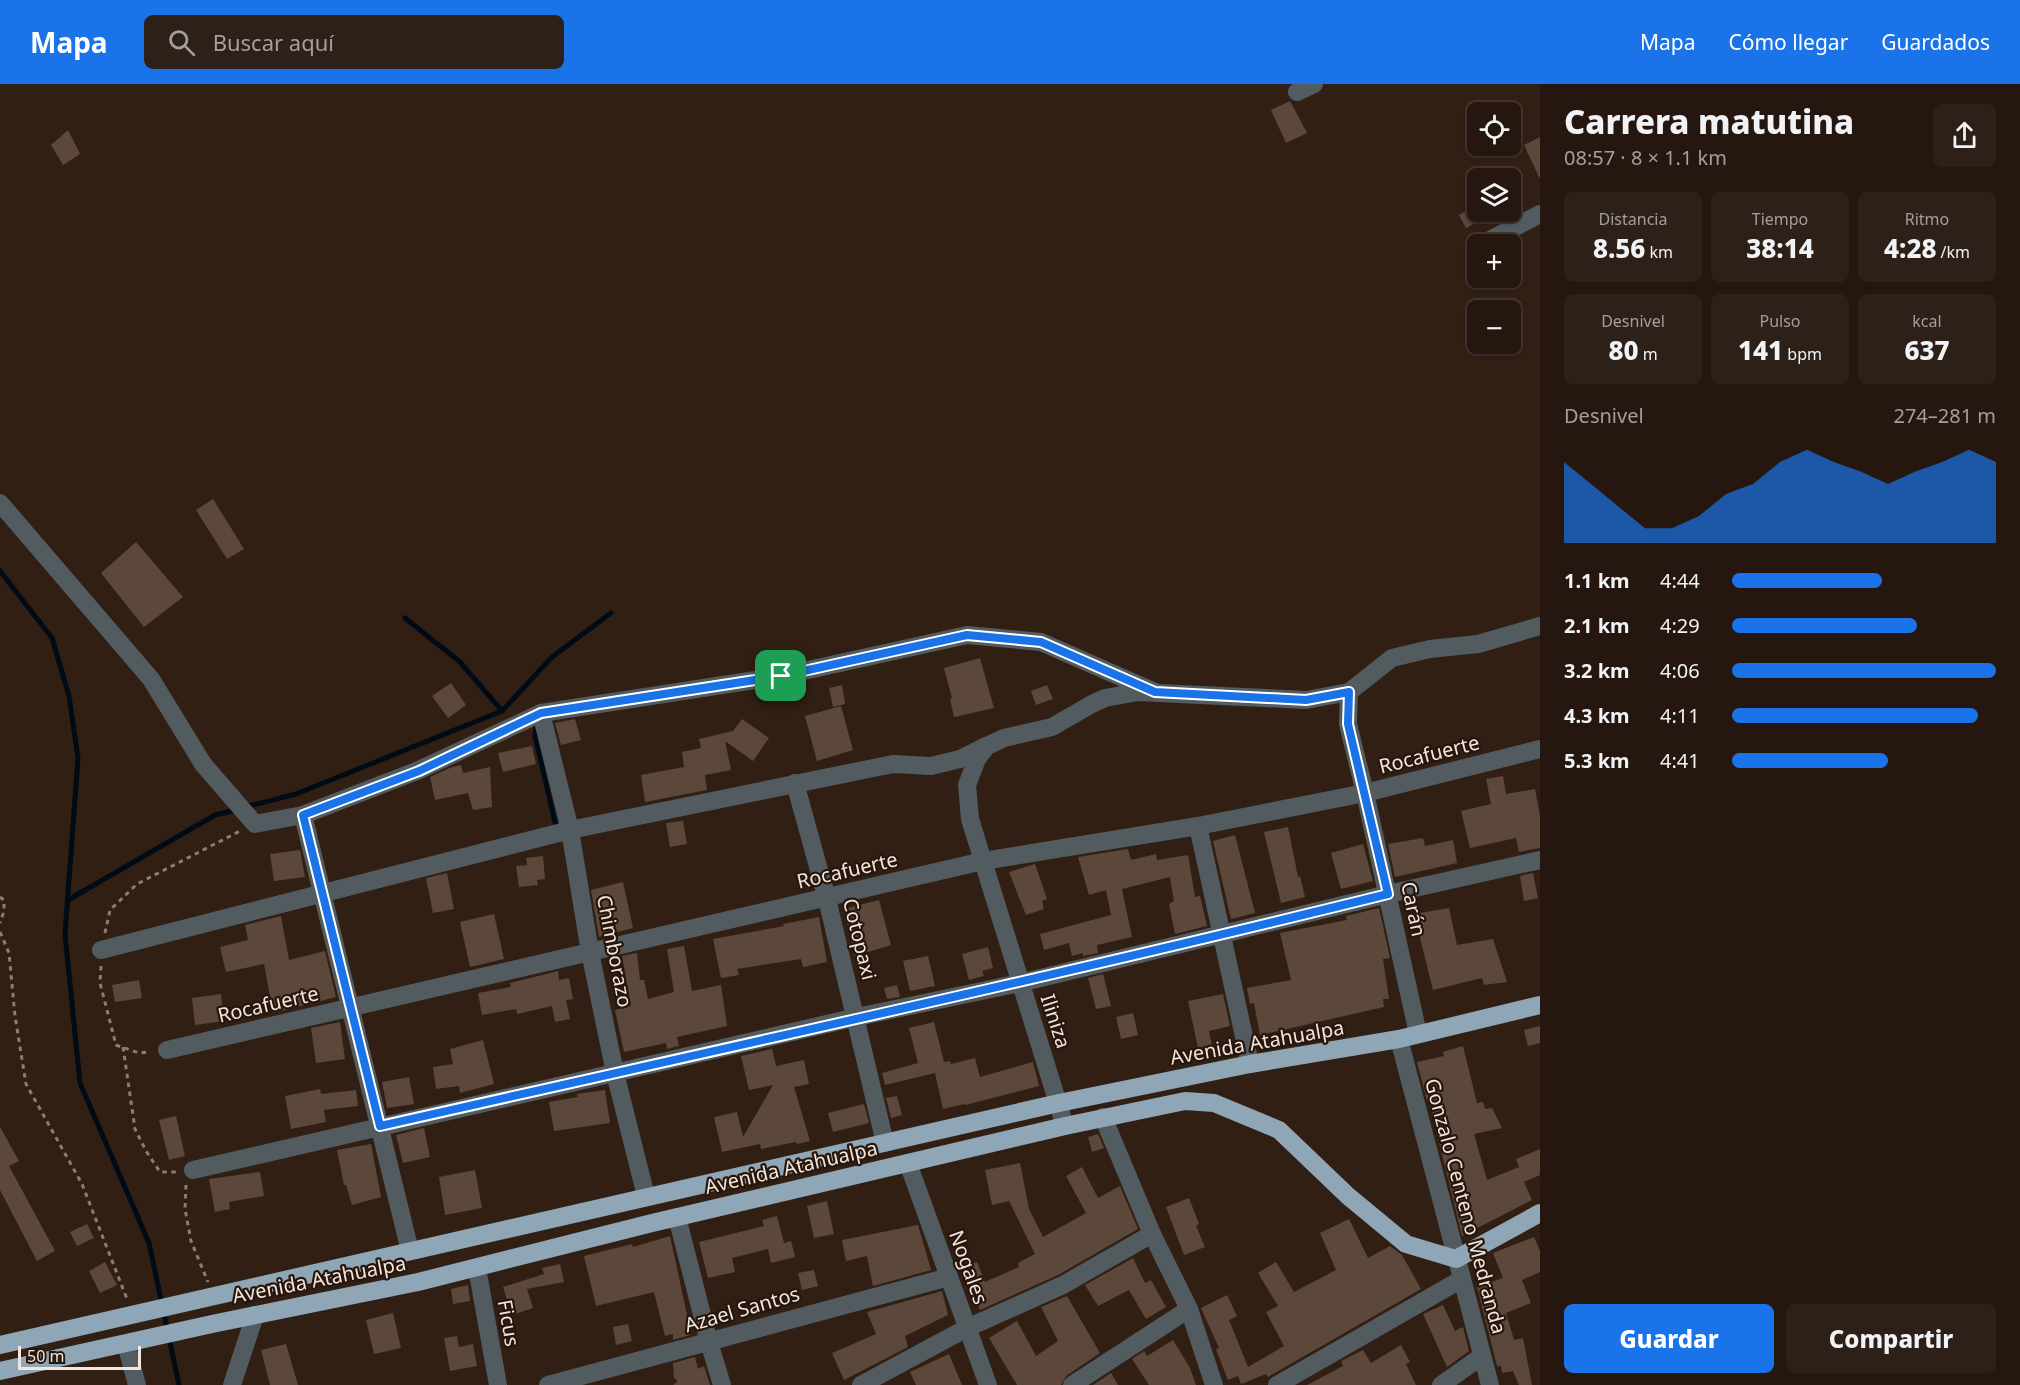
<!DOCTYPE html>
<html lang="es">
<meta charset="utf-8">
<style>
body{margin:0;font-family:"Noto Sans",sans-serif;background:#2d2018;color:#f1f3f6;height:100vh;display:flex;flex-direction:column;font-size:22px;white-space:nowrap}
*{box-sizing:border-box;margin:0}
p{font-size:20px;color:#a39f9e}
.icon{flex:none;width:33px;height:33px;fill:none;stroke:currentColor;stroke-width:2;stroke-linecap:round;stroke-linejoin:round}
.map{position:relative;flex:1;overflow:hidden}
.details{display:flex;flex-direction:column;background:#25170f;width:480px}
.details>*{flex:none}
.buttons{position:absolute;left:1467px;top:18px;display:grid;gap:12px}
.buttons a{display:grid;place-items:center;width:54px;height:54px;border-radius:9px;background:#25170f;box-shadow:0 2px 4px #0004,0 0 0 2px #42362f;font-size:30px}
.scale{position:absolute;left:18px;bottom:15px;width:123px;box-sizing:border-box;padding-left:6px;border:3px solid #f1e5dd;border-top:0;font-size:16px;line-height:21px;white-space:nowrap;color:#f1e5dd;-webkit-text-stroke:4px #27160b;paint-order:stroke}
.pin{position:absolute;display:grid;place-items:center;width:51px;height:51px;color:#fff;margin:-26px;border-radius:12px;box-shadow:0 3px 9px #0006}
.round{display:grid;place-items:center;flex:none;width:63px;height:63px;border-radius:9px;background:#2d2018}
.overview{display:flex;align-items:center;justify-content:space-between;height:102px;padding:0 24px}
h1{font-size:33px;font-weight:800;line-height:45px}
.stats{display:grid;grid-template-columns:repeat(3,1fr);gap:9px;height:102px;padding:6px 24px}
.stats div{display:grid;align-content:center;border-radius:9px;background:#2d2018;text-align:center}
.stats b{font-size:26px;font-weight:800}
.stats small{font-size:16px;font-weight:400}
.stats p{font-size:16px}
.chart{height:168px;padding:12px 24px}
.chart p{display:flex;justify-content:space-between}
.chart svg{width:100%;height:108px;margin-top:6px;fill:#1a73e8;opacity:.7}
.action{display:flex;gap:12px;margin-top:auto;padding:12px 24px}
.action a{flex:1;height:69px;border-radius:9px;background:#1a73e8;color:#fff;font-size:24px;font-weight:800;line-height:69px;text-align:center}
.action a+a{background:#2d2018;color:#f1f3f6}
ul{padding:0 24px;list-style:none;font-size:20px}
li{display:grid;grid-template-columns:96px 72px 1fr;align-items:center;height:45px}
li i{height:15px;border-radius:8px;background:#1a73e8}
header{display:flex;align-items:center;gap:36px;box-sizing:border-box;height:84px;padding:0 30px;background:#1a73e8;color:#fff}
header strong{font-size:28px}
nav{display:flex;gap:33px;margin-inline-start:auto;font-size:21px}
.search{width:420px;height:54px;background:#2d2018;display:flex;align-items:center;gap:15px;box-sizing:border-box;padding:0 21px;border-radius:9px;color:#a39f9e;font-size:22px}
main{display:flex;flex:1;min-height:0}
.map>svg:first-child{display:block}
</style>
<header>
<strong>Mapa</strong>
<div class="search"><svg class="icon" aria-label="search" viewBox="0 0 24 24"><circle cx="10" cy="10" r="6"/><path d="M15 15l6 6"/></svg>Buscar aquí</div>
<nav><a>Mapa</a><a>Cómo llegar</a><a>Guardados</a></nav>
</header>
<main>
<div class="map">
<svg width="1540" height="1301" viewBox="0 0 1540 1301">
<rect width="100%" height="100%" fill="#311f14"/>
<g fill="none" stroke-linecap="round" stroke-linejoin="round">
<g stroke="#000b15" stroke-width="5">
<path d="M0,487L52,554L69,612L78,674L65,850L80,999L149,1159L179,1301"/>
<path d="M405,534L460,578L502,627"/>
<path d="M536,639L535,652L557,747"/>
<path d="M245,723L296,710L502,627L552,573L611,529"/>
<path d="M68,816L215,731L236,726"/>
</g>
</g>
<g fill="#5c483b">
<path d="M1290,17L1307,49L1286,59L1271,26Z"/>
<path d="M68,46L80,70L63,81L51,61Z"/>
<path d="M1540,53V95L1524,61Z"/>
<path d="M1474,123L1481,136L1466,144L1459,131Z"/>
<path d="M213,415L244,465L227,475L196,426Z"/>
<path d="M136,458L183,513L144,543L101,489Z"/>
<path d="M980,574L994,624L954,633L950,615L952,614L944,584Z"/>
<path d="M451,599L466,621L448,634L432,612Z"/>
<path d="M842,601L845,620L833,623L829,604Z"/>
<path d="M1047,601L1053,615L1036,621L1031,607Z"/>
<path d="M841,622L853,666L817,677L805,632Z"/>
<path d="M575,635L581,656L561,661L555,639Z"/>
<path d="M742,635L769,654L753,677L725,657L731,686L705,691L707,706L645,718L641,691L684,683L682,668L701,664L699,655L733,647Z"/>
<path d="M532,662L536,680L503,688L498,669Z"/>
<path d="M461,681L463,689L490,683L492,723L473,726L468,709L435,716L430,693L452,683Z"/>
<path d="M1503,692L1506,710L1535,705L1540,732V764L1519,768L1516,754L1470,764L1461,727L1491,720L1486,695Z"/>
<path d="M683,737L687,760L670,763L666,739Z"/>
<path d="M1288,743L1298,793L1300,792L1305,813L1281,819L1264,748Z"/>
<path d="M1235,751L1255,829L1231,835L1213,757Z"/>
<path d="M1423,754L1425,762L1453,756L1457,779L1395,793L1388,760Z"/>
<path d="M1363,760L1373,797L1341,805L1331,769Z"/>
<path d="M1128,765L1131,776L1156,770L1157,776L1188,771L1195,813L1200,812L1207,842L1175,850L1169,820L1174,817L1170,793L1122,805L1132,853L1097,861L1098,869L1083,872V869L1072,872L1069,859L1044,866L1040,850L1111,831L1106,806L1089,811L1078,773Z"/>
<path d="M300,766L305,793L274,797L270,770Z"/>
<path d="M543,772L545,795L537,796L538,801L519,803L516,782L527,781L526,774Z"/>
<path d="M1035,780L1047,815L1042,817L1044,825L1026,831L1009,788Z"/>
<path d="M447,789L454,825L433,829L426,794Z"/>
<path d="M1533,789L1538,814L1524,817L1520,792Z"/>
<path d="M623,798L633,844L599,853L591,806Z"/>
<path d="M879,816L891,861L855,872L844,825Z"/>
<path d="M1379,824L1390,874L1383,875L1389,915H1383L1384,923L1260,951L1254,919L1250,920L1247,904L1291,896L1280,849L1347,836L1346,832Z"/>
<path d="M1449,824L1457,861L1493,855L1507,898L1484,901L1482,894L1433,906L1414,830Z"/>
<path d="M494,830L504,875L470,883L460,838Z"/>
<path d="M281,832L289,876L325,867L336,913L273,929L264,880L226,888L220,863L248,856L245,841Z"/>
<path d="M819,833L827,878L803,883L801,875L737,885L739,891L721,894L713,855L784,842L783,840Z"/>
<path d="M684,862L692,907L721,901L727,942L677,953L679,962L667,965L666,959L624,968L615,926L631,922L622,872L637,869L640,896H644L648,915L674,908L667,865Z"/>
<path d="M988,863L993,884L982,887L984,892L969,896L962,870Z"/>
<path d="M928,872L935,902L910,907L903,877Z"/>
<path d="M558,887L559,896L569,894L573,915L566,916L570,935L555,938L552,922L517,930L516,925L482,931L478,909L511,903L510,899Z"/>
<path d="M1103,890L1111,922L1096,925L1088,894Z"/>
<path d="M139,896L142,914L115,918L112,901Z"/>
<path d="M897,901L900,913L887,915L884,904Z"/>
<path d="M221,910L224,937L195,941L192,914Z"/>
<path d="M1223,910L1230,942L1209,947L1212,962L1198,964L1188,917Z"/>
<path d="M1133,929L1138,951L1121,955L1116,933Z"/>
<path d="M340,938L345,975L316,979L311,944Z"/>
<path d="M934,938L944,978L950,977L951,980L975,974L980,993L1033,978L1039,1002L965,1021V1020L943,1025L935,989L885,1001L882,989L918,979L909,944Z"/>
<path d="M1540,942V959L1528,962L1524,946Z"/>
<path d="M483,956L494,1000L460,1009L459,1002L436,1005L433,983L453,980L450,965Z"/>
<path d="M1463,962L1477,1019L1483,1018L1485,1025L1492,1024L1502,1044L1474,1050L1487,1096L1519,1083L1516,1075L1540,1065V1091L1524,1098L1532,1116L1462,1152L1429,1017H1427L1417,978L1444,972L1443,968Z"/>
<path d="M772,965L776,982L804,976L809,1000L794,1003L810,1057L797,1060L796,1058L761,1065L760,1060L722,1068L714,1033L737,1028L743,1053L773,1001L749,1006L741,972Z"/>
<path d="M409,993L414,1020L387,1024L382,998Z"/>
<path d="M320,1005L321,1010L356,1006L358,1022L324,1026L326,1038L291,1045L285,1012Z"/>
<path d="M605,1006L610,1039L554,1047L549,1018L578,1013L577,1010Z"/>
<path d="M897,1012L902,1031L891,1034L886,1014Z"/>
<path d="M864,1020L869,1039L833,1048L828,1029Z"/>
<path d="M176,1032L185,1072L169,1076L159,1036Z"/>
<path d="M0,1043L19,1077L9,1082L55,1167L37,1177L0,1106Z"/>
<path d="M424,1044L430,1073L403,1079L396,1051Z"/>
<path d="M1098,1050L1104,1064L1092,1068L1088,1053Z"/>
<path d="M371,1060L381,1113L352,1121L346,1101H344L337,1066Z"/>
<path d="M1020,1079L1029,1125L1043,1153L1086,1129L1066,1092L1082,1083L1098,1114L1120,1102L1138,1145L1058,1191L980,1226L965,1182L977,1178L985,1198L1019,1183L1018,1179L1035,1170L1009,1117L992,1121L985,1086Z"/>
<path d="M475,1086L482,1124L445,1131L439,1093Z"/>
<path d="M260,1088L264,1112L229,1118L230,1125L215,1128L209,1095Z"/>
<path d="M1189,1114L1199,1140L1196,1142L1205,1163L1184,1171L1166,1123Z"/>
<path d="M827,1117L834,1150L814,1154L807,1122Z"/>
<path d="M777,1132L784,1159L791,1157L795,1173L771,1179L768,1165L732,1174L735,1188L708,1194L699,1158L764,1142L762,1136Z"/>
<path d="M1349,1135L1368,1174L1390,1162L1402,1171L1421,1205L1268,1293L1266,1290L1241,1300L1238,1292L1228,1296L1216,1265L1219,1264L1201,1224L1227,1211L1237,1232L1229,1236L1248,1283L1284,1262L1266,1228L1278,1222L1258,1189L1276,1178L1294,1208L1336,1186L1320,1149Z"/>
<path d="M87,1140L94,1154L77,1162L70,1148Z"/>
<path d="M918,1141L931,1186L873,1202L867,1172L846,1177L842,1156Z"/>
<path d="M670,1152L690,1245L688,1246L690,1251L673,1256V1250L665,1252L654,1208L596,1222L584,1172L632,1160L633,1163Z"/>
<path d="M1534,1153L1540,1167V1188L1522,1196L1531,1219L1506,1229L1514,1256L1523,1254L1532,1301H1519L1513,1287L1502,1289L1501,1282H1497L1477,1203L1503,1194L1493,1169Z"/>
<path d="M1133,1174L1145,1199L1151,1196L1166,1223L1146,1235L1129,1206L1098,1222L1085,1201Z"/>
<path d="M105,1178L117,1201L100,1209L89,1187Z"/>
<path d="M560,1180L564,1198L527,1205L533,1224L512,1231L503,1203L544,1190L542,1184Z"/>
<path d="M814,1186L818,1202L802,1206L798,1189Z"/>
<path d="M468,1201L470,1217L453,1220L451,1205Z"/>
<path d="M942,1207L948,1231L905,1252L908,1263L844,1296L832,1269L876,1250L867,1228Z"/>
<path d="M1067,1212L1100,1269L1066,1292L1061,1301H1017L989,1254L1017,1237L1036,1272L1058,1257L1041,1223Z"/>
<path d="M1443,1221L1455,1247L1463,1243L1469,1267L1447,1283L1423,1230Z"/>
<path d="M393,1229L401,1264L374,1270L366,1236Z"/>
<path d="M628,1240L632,1257L616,1261L613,1243Z"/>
<path d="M457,1252L459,1263L473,1260L477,1282L450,1287L444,1254Z"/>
<path d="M1173,1256L1190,1284L1196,1301H1149L1132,1275L1144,1267L1147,1272Z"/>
<path d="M286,1260L298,1301H270L261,1266Z"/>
<path d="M1401,1261L1410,1278L1406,1280L1416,1301H1307L1343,1282L1341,1277L1363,1266L1371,1279Z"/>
<path d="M949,1270L962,1301H916L910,1288Z"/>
<path d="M695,1273L698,1285L704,1282L710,1301H673L677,1298L676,1294L674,1295L673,1279Z"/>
<path d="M1111,1289L1118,1301H1093Z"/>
</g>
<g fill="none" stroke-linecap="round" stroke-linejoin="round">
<g stroke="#8c7c73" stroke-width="3" stroke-dasharray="4.5 4.5" stroke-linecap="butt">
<path d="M0,813L4,816V827L0,839"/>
<path d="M0,848L9,869L15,932L26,1000L82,1100L127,1215"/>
<path d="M105,849L110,826L137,800L240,747"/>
<path d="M101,882L100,899L116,961L139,969L150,968"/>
<path d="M123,963L135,1045L146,1067L160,1088H176"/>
<path d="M186,1101L185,1125L191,1157L208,1198"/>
</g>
<g stroke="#515b60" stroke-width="18">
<path d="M1297,8L1314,0"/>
<path d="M1486,158L1540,130"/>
<path d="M0,419L151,595L203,680L255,740L303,731L419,686L541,629L781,592L967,551L1041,558L1155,608"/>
<path d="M1349,608L1348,640L1365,709L1418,950"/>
<path d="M541,629L570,746L590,868L615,989L646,1112"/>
<path d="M795,699L827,815L885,1059"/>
<path d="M303,731L410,1167"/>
<path d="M1198,742L1250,980"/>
<path d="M101,866L570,746L893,680L931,682L960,675L986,662"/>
<path d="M1399,955L1490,1301"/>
<path d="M167,966L983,777L1198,742L1365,709L1540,665"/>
<path d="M1103,1033L1152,1150L1189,1225L1214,1301"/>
<path d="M1065,1042L970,735L967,701L977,675L987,662L1004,654L1052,643L1092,620L1105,614L1138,608L1306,616L1349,608L1392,574L1430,565L1478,560L1540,542"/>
<path d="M908,1079L988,1301"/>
<path d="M193,1086L857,933L1020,899L1388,810L1540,776"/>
<path d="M677,1133L709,1258L722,1301"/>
<path d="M477,1184L498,1301"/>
<path d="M126,1260L137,1301"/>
<path d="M232,1301L255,1231"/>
<path d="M548,1301L949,1193"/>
<path d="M861,1301L967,1244L1063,1201L1152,1150"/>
<path d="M1072,1301L1189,1225"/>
<path d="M1277,1301L1462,1195"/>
<path d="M1441,1301L1482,1272"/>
</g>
<g stroke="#8ea6b5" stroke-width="18">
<path d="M0,1261L1059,1019L1250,980L1399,955L1540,921"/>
<path d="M0,1287L212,1240L418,1198L652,1139L1065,1042L1185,1017L1214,1019L1279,1046L1348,1112L1406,1160L1456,1175L1540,1129"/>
</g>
</g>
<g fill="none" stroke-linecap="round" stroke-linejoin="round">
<g stroke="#fff" stroke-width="12">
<path id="route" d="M967,551L1041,558L1155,608L1306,616L1349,608L1348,640L1388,810C1053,893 716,966 380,1042L303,731L419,687L541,629L781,592Z"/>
</g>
<use href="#route" stroke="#1a73e8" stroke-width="8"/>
</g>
<g text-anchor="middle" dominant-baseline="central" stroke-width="4.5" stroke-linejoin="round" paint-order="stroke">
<g font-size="20" fill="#f1e5dd" stroke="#27160b">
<text transform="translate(1429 670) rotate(-14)">Rocafuerte</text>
<text transform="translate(847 786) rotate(-13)">Rocafuerte</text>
<text transform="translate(1414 825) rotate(78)">Carán</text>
<text transform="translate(860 855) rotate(76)">Cotopaxi</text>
<text transform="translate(615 867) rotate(79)">Chimborazo</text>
<text transform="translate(268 920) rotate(-13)">Rocafuerte</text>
<text transform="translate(1056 937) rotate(72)">Iliniza</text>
<text transform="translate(1257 958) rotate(-10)">Avenida Atahualpa</text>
<text transform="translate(791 1083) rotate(-13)">Avenida Atahualpa</text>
<text transform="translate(1466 1122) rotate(75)">Gonzalo Centeno Medranda</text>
<text transform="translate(969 1183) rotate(70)">Nogales</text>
<text transform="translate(319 1195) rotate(-11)">Avenida Atahualpa</text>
<text transform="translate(742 1225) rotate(-16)">Azael Santos</text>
<text transform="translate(509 1239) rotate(80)">Ficus</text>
</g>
</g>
</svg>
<div class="buttons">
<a><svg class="icon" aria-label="locate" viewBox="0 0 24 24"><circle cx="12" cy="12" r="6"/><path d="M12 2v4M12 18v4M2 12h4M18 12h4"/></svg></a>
<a><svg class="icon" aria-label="layers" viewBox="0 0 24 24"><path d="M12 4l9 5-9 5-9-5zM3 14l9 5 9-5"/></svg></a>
<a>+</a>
<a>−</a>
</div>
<div class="scale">50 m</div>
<div class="pin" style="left:781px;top:592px;background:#1e9e55"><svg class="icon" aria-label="arrive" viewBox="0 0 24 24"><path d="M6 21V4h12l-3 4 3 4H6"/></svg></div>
</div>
<section class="details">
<div class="overview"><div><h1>Carrera matutina</h1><p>08:57 · 8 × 1.1 km</p></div><a class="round"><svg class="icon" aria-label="share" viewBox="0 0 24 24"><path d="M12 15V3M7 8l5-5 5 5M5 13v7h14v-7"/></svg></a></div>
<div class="stats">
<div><p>Distancia</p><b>8.56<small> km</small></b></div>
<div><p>Tiempo</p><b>38:14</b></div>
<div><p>Ritmo</p><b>4:28<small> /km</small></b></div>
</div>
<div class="stats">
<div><p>Desnivel</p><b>80<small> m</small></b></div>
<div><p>Pulso</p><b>141<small> bpm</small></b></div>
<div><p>kcal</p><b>637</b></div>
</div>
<div class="chart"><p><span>Desnivel</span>274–281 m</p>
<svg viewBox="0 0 160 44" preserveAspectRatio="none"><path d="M0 44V11L10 20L20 29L30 38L40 38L50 33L60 24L70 20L80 11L90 6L100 11L110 15L120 20L130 15L140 11L150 6L160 11V44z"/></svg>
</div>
<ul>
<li><b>1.1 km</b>4:44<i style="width:57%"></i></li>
<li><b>2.1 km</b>4:29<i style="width:70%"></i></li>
<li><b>3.2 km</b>4:06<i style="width:100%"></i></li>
<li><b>4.3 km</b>4:11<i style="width:93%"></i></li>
<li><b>5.3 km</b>4:41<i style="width:59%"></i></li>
</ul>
<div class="action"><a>Guardar</a><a>Compartir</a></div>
</section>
</main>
